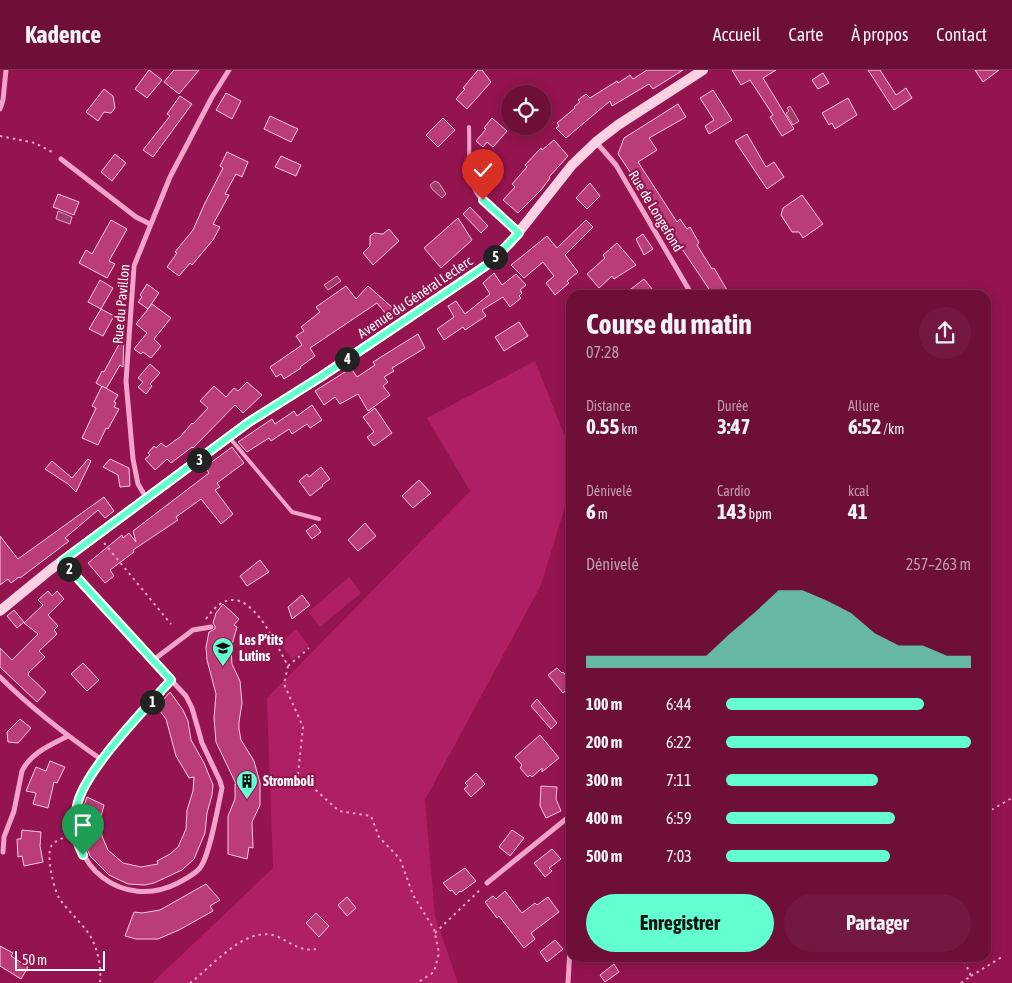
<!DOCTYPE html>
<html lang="fr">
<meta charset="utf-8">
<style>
body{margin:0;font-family:"Asap Condensed",sans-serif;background:#731842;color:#f1f3f6;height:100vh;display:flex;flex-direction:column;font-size:19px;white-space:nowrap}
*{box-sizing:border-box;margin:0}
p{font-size:16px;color:#bf9caf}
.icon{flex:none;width:28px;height:28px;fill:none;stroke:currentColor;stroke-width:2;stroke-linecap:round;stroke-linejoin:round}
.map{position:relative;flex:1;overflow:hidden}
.sheet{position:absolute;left:566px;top:220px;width:425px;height:672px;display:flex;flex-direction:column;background:#6e0f3a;border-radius:15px;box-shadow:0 2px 12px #0003,0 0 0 1px #802f54}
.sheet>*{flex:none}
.controls{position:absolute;left:501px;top:15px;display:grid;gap:10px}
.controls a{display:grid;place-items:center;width:50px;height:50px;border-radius:50%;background:#6e0f3a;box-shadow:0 2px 12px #0003,0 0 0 1px #802f54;font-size:25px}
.scale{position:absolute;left:15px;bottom:12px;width:90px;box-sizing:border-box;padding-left:5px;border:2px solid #fff;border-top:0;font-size:14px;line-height:18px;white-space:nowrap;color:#fff;-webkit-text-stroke:4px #93144e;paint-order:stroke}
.pin{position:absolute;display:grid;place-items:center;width:42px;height:42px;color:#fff;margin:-51px -21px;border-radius:50% 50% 50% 0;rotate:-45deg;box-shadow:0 0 5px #0007}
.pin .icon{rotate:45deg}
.km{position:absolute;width:25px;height:25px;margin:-12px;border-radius:50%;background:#222;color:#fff;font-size:14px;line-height:25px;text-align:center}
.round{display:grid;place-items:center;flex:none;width:52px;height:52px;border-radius:26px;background:#731842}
.summary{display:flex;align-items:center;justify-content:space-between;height:85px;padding:0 20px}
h1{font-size:28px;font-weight:700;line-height:38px}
.stats{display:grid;grid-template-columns:repeat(3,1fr);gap:8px;height:85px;padding:5px 20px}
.stats div{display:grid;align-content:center}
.stats b{font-size:21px;font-weight:700}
.stats small{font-size:14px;font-weight:400}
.stats p{font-size:14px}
.chart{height:140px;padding:10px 20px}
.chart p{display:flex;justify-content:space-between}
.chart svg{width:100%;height:90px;margin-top:5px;fill:#63ffd0;opacity:.7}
.cta{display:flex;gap:10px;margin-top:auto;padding:10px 20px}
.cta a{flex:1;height:58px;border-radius:30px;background:#63ffd0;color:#111;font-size:20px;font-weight:700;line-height:58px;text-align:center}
.cta a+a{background:#731842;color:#f1f3f6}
ul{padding:0 20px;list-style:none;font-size:16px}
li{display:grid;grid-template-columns:80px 60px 1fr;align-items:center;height:38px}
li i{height:12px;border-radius:6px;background:#63ffd0}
header{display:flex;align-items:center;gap:30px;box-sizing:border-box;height:70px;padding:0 25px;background:#6e0f3a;border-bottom:1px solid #802f54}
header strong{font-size:24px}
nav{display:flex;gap:28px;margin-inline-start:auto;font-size:18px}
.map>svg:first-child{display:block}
</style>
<header>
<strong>Kadence</strong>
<nav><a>Accueil</a><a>Carte</a><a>À propos</a><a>Contact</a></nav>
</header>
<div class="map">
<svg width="1012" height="913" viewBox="0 0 1012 913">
<rect width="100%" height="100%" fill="#93144e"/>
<g fill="#af1f63">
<path d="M535,291L571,382V417L541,515L425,730L435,846L458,913H152L273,798L267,628L470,421L427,348Z"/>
<path d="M349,507L361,523L320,557L308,542Z"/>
<path d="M296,559L309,576L292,590L280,573Z"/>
</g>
<g fill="#9c406a" stroke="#f595c3">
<path d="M790,36L799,51L793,55L786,43L789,41L787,38Z"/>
<path d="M435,111L439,113L446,124L442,128L432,119L430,115Z"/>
<path d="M58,141L72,147L70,154L56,149Z"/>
<path d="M337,206L341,211L328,220L324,215Z"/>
</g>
<g fill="#bb3d77" stroke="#fccae2">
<path d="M149,0L162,10L147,28L135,19Z"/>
<path d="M174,0H199L179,24L164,12Z"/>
<path d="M478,0H482L491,12L467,39L456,29L465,19L463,18Z"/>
<path d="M647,0H683L653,19L649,14L612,36L610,31L566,68L556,58L559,56L557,53L575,38L574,37L580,32L578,30L586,24L590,28L617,11L618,13L630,5L633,9Z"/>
<path d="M732,0H776L763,8L794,59L782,66L770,47L773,45L750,10L741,15Z"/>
<path d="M868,0H880L896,25L906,18L912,28L894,40Z"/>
<path d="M975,0H999L983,12Z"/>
<path d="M823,3L829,13L818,19L812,10Z"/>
<path d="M104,19L113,26L115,38L111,43L104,42L98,51L86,42Z"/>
<path d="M713,20L732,50L709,64L705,56L714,50L700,28Z"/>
<path d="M226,23L241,31L232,49L216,40Z"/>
<path d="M180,26L192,34L153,87L143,80L170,46L167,44Z"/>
<path d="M848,28L857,45L835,59L832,53L829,55L822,43Z"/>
<path d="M678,34L686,47L649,68L657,80L638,92L677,152L680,149L687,159L690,157L699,173L697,175L712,199L714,198L730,225H713L618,84L624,68Z"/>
<path d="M270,46L298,59L291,72L264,59Z"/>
<path d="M443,48L455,60L438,77L426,65Z"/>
<path d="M492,48L507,61L493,77L487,72L483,77L476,71L486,59L484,58Z"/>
<path d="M747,64L766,97L774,92L784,107L767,119L735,71Z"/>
<path d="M554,70L568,86L549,107L550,108L541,120L518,143L503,130L515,117L512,114L527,97L525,95L541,78L542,80Z"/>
<path d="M227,82L248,92L242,107L236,104L225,124L229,125L213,154L220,157L213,170L192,195L190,193L179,206L167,197L177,183L175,182L193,160L204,135L223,98L220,96Z"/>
<path d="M115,84L126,93L112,111L101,102Z"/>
<path d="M281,86L301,95L296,106L275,97Z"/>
<path d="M590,113L600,126L587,139L576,128Z"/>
<path d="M58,124L79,132L74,145L53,137Z"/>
<path d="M802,125L823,154L803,168L799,162H792L781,145L783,138Z"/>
<path d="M470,137L488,156L481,163L463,144Z"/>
<path d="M458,148L472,170L441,198L424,178Z"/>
<path d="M111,150L127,159L109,191L115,194L107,208L79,193L86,180L92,184Z"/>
<path d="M586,150L593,157L565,185L578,202L567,211L569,213L555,225L546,213L554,206L543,192L524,208L511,195L547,166L557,178Z"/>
<path d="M389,159L399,171L373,195L363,183L370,176V166L374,163L383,164Z"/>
<path d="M643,164L653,179L644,185L636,169Z"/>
<path d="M617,173L636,195L614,209L612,206L599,218L587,204L605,188L603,185Z"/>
<path d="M494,203L502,215L516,204L526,215L520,220L522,223L519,226L521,228L510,237L503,227L482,240L486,246L465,260L463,257L444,270L437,259L454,247L448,236L456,231L465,244L490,224L483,213Z"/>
<path d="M644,209L657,225H623Z"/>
<path d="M100,210L113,218L101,239L114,246L103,266L89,259L101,239L88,232Z"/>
<path d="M147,214L159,223L148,239L138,232L142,227L140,225Z"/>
<path d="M346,216L356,229L368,216L394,239L386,244L377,233L310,278L315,286L300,297L301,298L284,309L281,304L276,307L270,297L302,275L296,266L304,261L301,257L320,242L316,237Z"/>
<path d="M152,234L171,248L154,269L161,276L151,288L143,282L141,284L134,279L147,263L136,254Z"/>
<path d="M519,252L528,266L504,281L495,267Z"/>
<path d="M418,264L425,278L392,298L394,301L384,307L388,312L383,316L390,325L368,341L358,324L340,334L335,327L324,335L315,321L351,298L357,307L375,295L373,292Z"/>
<path d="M124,265L123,297L120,295L106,319L96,313L102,301L104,302Z"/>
<path d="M150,294L160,303L150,314L152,316L146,324L138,317L143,312L138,308Z"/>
<path d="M247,312L262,325L243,343L235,335L193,378L192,377L171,393L167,389L155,400L145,389L150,385L148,383L154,376L156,378L161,373L166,377L180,367L192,353L193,354L208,338L200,331L214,316L226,327L234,318L238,321Z"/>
<path d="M102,316L118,325L114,332L116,333L114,337L119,339L108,359L106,358L98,375L82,368L96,338L92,336Z"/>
<path d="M312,335L322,350L310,358L307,354L292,364L289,359L271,371L269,368L247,382L238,372L272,349L275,354L294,341L297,346Z"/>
<path d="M375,338L392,363L374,376L367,367L374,362L363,347Z"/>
<path d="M232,377L244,393L217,413L220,417L215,420L233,444L221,454L201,429L176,447L178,450L133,480L134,482L110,500L114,506L105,513L88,493L122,465L123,468L129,463L136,472L133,461L209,403L205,397Z"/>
<path d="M88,389L91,391L76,422L68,414L45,399L52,391L72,408Z"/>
<path d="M110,389L129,398L130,416L120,417L118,405L103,397Z"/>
<path d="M321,397L330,409L322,415L323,416L310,426L299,411L307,404L309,407Z"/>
<path d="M419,410L431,423L413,438L402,426Z"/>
<path d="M104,427L114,441L105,448L98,440L65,468L69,471L20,508L19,507L11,513L8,509L0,515V466L18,489Z"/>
<path d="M365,453L376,466L358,481L348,470Z"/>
<path d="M315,454L321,462L312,469L306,461Z"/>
<path d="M260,490L269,502L247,516L240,506Z"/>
<path d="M48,521L52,526L57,521L64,529L48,545L58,556L54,560L57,564L39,581L45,587L29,602L28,605L46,622L37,632L0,597V578L12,590L38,564L24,553L43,535L38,530Z"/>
<path d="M302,525L310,535L292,549L288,537Z"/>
<path d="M223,534L239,549L234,555L237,557L231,578L232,594L240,611L242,633L239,652V659L241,670L254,691L260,713V735L252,752L253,778L249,777L247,789L228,784V746L235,729V714H236L216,672L214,648L216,624L207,590L206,577L209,562L215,559V556L213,553L216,543Z"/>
<path d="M14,540L24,552L17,558L7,546Z"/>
<path d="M83,593L99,610L87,621L71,604Z"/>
<path d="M557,598L562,603L563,602L571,611V616L563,623L548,605Z"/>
<path d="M170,622L183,640L188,651L191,670L204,693L213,715L212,725L207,743L205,763L194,789L182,800L154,813L145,815L128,814L109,805L90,786L81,762L83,738L87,727L104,735L100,750L102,766L108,780L123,793L141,797L158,794L157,791L170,784L178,777L186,759L187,740L193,721L194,707L189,708L176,686L166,649L157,637Z"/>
<path d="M537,629L557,653L551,659L531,636Z"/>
<path d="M20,649L31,658L18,673L8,672L7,662Z"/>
<path d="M540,665L559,688L542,702V698L532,707L530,705L528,707L520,698L522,695L515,687Z"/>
<path d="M50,691L65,697L57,713L54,712L48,738L33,734L36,723L26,721L36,697L46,701Z"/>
<path d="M476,703L485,714L471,727L464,719L468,716L465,713Z"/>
<path d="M541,716L557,717L556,729L561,741L546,748L540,736Z"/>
<path d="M22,760L41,762L40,776L43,792L24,796L22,786L18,787L17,769H21Z"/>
<path d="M512,760L524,768L510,786L499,777Z"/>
<path d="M552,779L561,789L549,798L552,801L545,807L534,793Z"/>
<path d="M465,798L476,811L461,822L460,821L456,825L452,820L450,821L443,813Z"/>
<path d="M206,814L220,830L210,836L213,841L179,860L158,869H136L125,866L134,842L142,843L160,840Z"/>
<path d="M505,821L522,843L535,833L537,835L548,827L559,842L531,863L535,869L524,878L499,846L497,848L485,832L493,826L496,829Z"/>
<path d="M347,827L356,838L347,846L338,835Z"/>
<path d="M316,843L329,856L319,867L306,853Z"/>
<path d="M555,870L563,879L547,892L540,882Z"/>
<path d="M0,876L13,883L11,886L28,897L21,909L0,896Z"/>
<path d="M614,894L619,902L605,912L600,905Z"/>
</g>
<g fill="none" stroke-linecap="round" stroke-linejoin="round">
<g stroke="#f2a3c8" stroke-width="2" stroke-dasharray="2.5 4" stroke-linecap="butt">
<path d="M0,66L35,73L54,83"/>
<path d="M104,473L171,554"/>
<path d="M206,549C242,496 272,567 288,596L309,578"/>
<path d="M288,596L284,614L303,657L298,704L339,741L371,746L379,767L400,789L413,825L434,859L439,883L434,902L417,913"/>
<path d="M986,743L1012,728"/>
<path d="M69,766C63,768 56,770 52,775C45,784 54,819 59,828C69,843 85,855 93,871C99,885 101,898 100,913"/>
<path d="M435,863L482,818"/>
<path d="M971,906L1002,887"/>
<path d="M190,913C212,897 245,855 276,866C291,872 299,882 316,879"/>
<path d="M961,913L971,906L963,888"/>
</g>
<g stroke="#f2a3c8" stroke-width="4">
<path d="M469,57C470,77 467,101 475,120C481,134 505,150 517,161"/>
<path d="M229,367L292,442L319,449"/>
</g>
<g stroke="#f2a3c8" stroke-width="5">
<path d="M0,39L3,30L6,0"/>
<path d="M596,72L616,95L692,225"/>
<path d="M61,89L136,147L150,154"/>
<path d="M147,429L138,414L133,389L126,311L134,196L170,107L212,27L229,0"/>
<path d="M152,591L193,560L211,557"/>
<path d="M0,607C31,638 66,665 102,690L171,610L62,491"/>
<path d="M102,690C92,704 80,719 77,736C66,796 123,841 178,813C185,809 194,805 200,798C210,785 218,736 222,718L220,711L202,673L192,638L186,626L171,610"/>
<path d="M3,782L4,767L14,741L22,701C31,683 50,675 68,666"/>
<path d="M487,813L571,745"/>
<path d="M568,913L571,861"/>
</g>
<path stroke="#fcd1e4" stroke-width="10" d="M0,541L50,500L249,352L322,306L491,192L511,172L572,95L596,72L618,55L703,0"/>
</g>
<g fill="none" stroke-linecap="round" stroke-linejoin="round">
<g stroke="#fff" stroke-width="10">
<path id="route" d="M83,785C75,770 73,753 77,736C83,702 146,638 171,610L62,491L249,352L322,306L471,206L491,192L519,163L483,130"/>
</g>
<use href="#route" stroke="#63ffd0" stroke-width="6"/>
</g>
<defs>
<g id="school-pin" transform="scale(1.125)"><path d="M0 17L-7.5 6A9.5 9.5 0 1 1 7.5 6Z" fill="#63ffd0" stroke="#93144e"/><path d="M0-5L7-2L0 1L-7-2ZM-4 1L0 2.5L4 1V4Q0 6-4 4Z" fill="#111"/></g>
<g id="building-pin" transform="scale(1.125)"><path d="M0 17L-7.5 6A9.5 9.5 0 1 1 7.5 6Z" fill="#63ffd0" stroke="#93144e"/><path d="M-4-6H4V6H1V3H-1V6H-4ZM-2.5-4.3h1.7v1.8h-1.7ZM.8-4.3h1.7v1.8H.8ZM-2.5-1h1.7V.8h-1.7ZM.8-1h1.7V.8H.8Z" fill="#111"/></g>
</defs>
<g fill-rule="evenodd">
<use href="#school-pin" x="223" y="578"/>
<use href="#building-pin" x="247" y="711"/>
</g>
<g text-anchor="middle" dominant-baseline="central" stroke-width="4.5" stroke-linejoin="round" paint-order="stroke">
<g font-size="14" fill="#fff" stroke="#93144e">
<text transform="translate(656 141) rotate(59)">Rue de Longefond</text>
<text transform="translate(415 227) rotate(-34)">Avenue du Général Leclerc</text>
<text transform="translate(121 234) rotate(-85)">Rue du Pavillon</text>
</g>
<g font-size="14" font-weight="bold" fill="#fff" stroke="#93144e" text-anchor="start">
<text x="239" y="570">Les P’tits<tspan x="239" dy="16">Lutins</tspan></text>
<text x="263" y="711">Stromboli</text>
</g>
</g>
</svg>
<div class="controls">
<a><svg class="icon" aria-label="locate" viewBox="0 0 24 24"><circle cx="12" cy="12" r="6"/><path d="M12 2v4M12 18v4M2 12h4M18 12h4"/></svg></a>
</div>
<div class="scale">50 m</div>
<div class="pin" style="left:83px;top:785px;background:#1e9e55"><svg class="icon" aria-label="arrive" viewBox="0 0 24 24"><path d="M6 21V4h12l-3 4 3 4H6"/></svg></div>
<div class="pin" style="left:483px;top:130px;background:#d93025"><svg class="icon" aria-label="check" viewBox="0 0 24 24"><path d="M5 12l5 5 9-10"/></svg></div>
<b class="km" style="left:152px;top:632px">1</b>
<b class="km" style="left:69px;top:499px">2</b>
<b class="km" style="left:199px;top:390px">3</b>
<b class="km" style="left:347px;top:289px">4</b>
<b class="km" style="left:495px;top:187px">5</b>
<section class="sheet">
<div class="summary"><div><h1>Course du matin</h1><p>07:28</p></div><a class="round"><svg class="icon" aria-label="share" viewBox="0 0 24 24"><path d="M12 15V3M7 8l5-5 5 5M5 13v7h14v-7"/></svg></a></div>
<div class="stats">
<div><p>Distance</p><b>0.55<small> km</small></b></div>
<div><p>Durée</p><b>3:47</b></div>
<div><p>Allure</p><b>6:52<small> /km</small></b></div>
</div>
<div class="stats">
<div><p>Dénivelé</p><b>6<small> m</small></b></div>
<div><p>Cardio</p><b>143<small> bpm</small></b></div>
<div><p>kcal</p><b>41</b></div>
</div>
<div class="chart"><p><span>Dénivelé</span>257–263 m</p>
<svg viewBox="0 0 160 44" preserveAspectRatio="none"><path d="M0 44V38L10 38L20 38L30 38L40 38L50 38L60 27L70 17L80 6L90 6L100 11L110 17L120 27L130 33L140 33L150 38L160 38V44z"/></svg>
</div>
<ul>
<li><b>100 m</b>6:44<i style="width:81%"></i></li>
<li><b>200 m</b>6:22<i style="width:100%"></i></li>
<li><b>300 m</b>7:11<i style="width:62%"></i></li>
<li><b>400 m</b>6:59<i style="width:69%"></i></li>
<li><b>500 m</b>7:03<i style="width:67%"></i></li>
</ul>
<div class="cta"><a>Enregistrer</a><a>Partager</a></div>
</section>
</div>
